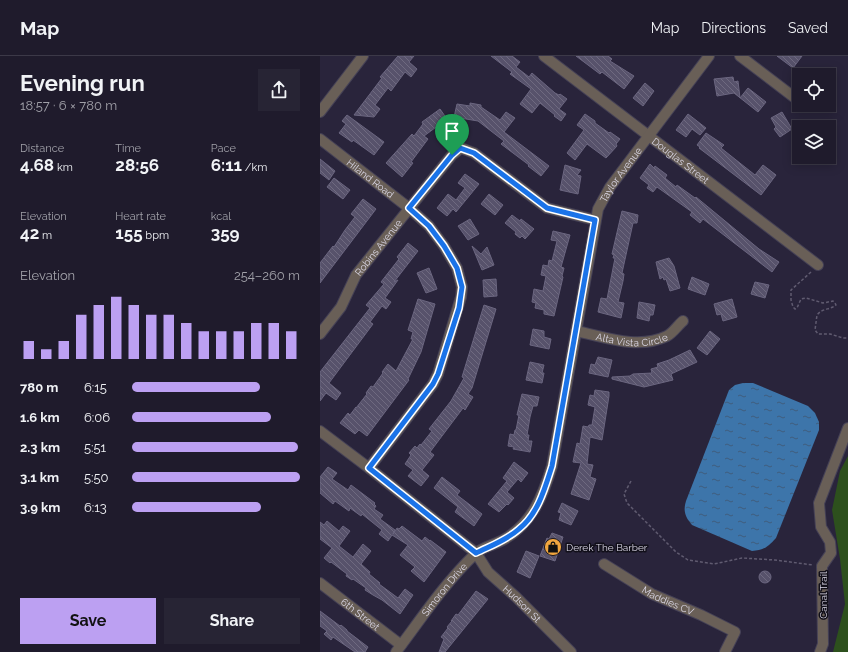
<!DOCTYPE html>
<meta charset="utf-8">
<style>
body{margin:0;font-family:Raleway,sans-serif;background:#272434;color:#f1f3f6;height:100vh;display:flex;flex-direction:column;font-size:15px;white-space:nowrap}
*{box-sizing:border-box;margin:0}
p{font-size:13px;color:#a1a1a9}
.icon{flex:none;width:22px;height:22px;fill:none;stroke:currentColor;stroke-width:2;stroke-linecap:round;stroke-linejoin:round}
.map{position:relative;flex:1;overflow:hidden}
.panel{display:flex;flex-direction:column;background:#1f1b2c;width:320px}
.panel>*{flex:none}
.controls{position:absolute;left:472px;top:12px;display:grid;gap:8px}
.controls a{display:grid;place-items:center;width:44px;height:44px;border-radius:0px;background:#1f1b2c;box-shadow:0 2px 10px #0003,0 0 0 1px #3c3948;font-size:20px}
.pin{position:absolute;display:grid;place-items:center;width:34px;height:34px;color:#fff;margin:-41px -17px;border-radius:50% 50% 50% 0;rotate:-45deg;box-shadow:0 0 4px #0007}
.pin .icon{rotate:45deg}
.round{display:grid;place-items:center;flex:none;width:42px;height:42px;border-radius:0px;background:#272434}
.overview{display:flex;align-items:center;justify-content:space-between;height:68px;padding:0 20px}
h1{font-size:22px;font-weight:700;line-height:30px}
.metrics{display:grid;grid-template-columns:repeat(3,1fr);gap:6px;height:68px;padding:4px 20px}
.metrics div{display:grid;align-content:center}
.metrics b{font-size:17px;font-weight:700}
.metrics small{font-size:11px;font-weight:400}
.metrics p{font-size:11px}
.chart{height:112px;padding:8px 20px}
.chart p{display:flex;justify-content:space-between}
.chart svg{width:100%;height:72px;margin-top:4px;stroke:#bca0f2;stroke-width:6}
.button{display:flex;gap:8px;margin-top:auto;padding:8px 20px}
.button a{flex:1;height:46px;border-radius:0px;background:#bca0f2;color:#111;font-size:16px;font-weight:700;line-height:46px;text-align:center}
.button a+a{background:#272434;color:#f1f3f6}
ul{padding:0 20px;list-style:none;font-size:13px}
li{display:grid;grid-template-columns:64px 48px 1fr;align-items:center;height:30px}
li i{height:10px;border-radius:5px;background:#bca0f2}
header{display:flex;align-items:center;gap:24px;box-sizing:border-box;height:56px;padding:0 20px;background:#1f1b2c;border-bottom:1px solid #3c3948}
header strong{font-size:19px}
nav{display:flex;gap:22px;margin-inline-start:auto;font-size:14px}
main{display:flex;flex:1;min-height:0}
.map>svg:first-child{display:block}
</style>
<header>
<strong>Map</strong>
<nav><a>Map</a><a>Directions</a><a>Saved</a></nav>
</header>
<main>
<section class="panel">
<div class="overview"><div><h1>Evening run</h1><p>18:57 · 6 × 780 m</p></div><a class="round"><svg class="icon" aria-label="share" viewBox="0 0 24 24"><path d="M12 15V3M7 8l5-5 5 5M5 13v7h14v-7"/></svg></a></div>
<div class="metrics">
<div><p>Distance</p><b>4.68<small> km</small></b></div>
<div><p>Time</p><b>28:56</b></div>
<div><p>Pace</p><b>6:11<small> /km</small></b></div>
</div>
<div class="metrics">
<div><p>Elevation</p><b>42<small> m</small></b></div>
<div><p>Heart rate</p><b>155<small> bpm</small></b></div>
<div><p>kcal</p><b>359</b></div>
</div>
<div class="chart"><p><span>Elevation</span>254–260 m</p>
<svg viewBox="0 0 160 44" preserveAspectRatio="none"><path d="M5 44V33M15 44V38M25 44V33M35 44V17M45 44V11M55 44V6M65 44V11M75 44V17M85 44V17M95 44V22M105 44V27M115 44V27M125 44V27M135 44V22M145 44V22M155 44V27"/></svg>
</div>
<ul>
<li><b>780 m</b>6:15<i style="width:76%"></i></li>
<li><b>1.6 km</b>6:06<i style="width:83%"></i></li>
<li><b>2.3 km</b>5:51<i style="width:99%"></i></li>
<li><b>3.1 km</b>5:50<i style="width:100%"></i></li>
<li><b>3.9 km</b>6:13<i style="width:77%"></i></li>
</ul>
<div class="button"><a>Save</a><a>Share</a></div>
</section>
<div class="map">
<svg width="528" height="596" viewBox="0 0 528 596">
<defs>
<pattern id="water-ripples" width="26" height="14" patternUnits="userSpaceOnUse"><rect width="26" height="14" fill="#3d75aa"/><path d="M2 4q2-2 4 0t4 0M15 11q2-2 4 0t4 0" fill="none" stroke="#3f5d7d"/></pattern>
<pattern id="building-back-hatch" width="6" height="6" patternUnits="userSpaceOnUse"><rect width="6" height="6" fill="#57526b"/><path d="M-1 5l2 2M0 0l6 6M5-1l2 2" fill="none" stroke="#6f6a80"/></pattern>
</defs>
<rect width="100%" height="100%" fill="#29243b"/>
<path fill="#2d501d" d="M528,400V596H513L525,548L520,503L512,454L520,415Z"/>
<path fill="url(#water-ripples)" d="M423,327H433L488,350L495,357L499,366V374L456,482C448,491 444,494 432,495L372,469C365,461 363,455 366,445L409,334L415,329Z"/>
<g fill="url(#building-back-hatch)" stroke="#6b6680">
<path d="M78,0H94L89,6L97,13L91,21L85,16L71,35L68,32L55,49L60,53L54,61L34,59L62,22L60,21Z"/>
<path d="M171,0H192L200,6L196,11L209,21L212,17L235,37L239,39L240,38L247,43L239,53L246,58L241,65L234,60L235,59L220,47L212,57L200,48L211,33L190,18L192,16Z"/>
<path d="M256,0H288L292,3L290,5L314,20L304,33L282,16L280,18Z"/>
<path d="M457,0H482L473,12Z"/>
<path d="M413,21L414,26L418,25L420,42L428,32L446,46L438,56L414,37L397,40L394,23Z"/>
<path d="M325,27L334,35L323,50L313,42Z"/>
<path d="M150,47L161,49V51L180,64L186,56L195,62L184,76L229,110L221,120L208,110L209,109L181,88L184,85L158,65L134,61L137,48L150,50Z"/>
<path d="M120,53L127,63L104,80L108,83L91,106L93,107L82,121L66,107L92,78L94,80L103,68L102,66Z"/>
<path d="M462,56L472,73L460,81L454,73L456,71L451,62Z"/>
<path d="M265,58L275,65V67L289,77L290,76L300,83L296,88L297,90L286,102L267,88L255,104L247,97L264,74L257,69Z"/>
<path d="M368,58L386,72L380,79L372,73L366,81L356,74Z"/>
<path d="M27,59L64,86L54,99L33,84L32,86L19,77L26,68L22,65Z"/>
<path d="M386,77L404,89L401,92L435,119L443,109L456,119L441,139L379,92L380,91L377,89Z"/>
<path d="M0,103L15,115L9,124L0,117Z"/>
<path d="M330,108L334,112L335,110L347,119L345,122L356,131L357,129L375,142L376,141L439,193L459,206L452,216L383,163L380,167L370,159L372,156L337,131L333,136L327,132L329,129L320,122Z"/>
<path d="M245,109L261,114L257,119L261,120L258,138L240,134Z"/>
<path d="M145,118L159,128L136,156L133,153L127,160L117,152L128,138L136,144L145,132L138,127Z"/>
<path d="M14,122L30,134L23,143L7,131Z"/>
<path d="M169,138L183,149L175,159L161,148Z"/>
<path d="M43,143L56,153L0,227V207L13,190L14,191L25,174L35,161L31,158Z"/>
<path d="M302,155L318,159L317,167H313L302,217L304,218L303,225L298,246L304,247L301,262L278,256L281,242L287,243L295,202H293L294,199L292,198Z"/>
<path d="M192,159L200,165L201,163L214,173L205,183L202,180L200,182L195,178L196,176L185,167Z"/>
<path d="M150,163L159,178L148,184L138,170Z"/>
<path d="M233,175L250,179L241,211L244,212L242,220L243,221L234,260L224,258V254L215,252L216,247L212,246L214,233L223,235L226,220L221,219L223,209L228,210L229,204L232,205L237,185L231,184Z"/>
<path d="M88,187L98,195L74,226L78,224L65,242L71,246L66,253L62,250L50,266L53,268L9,327L21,337L16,344L6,337L0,345V316L50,252L46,249L64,228L61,226L79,203L77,201Z"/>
<path d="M152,190L161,198L167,191L174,209L162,214Z"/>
<path d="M349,202L354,210L360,232L350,235L346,223L344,224L343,221L340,223L336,206Z"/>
<path d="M109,212L117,233L106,237L97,217Z"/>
<path d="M372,221L389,228L385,239L368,233Z"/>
<path d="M176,223L177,240L164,241L163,224Z"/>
<path d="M435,226L449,229L445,242L431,238Z"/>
<path d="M98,243L115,248L101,296L88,323L89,324L47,380L39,374L35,378L20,367L28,357L30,359L36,351V352L47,338L46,337L51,330L53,331L63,317L62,316L68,308L76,315L93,283H91L93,276L88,274Z"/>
<path d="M412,243L417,261L403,265L401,258L397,259L394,248Z"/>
<path d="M319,246L335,249L333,259H330L329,265L317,262Z"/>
<path d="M164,249L176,253L152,332L148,338L153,341L145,354L143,352L110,396L114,399L102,414L109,420L101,430L88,420L93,414L85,408L91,399L89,397L95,390L97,392L100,388L101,389L112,375L109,373L131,345L144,322L142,321Z"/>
<path d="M213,273L224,275V281L231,283L229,293L210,289Z"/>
<path d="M390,275L400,283L387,299L377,292Z"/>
<path d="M370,294L377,306L351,318L353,324L324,331L292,323V321L310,320L313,318L332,317L331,313L338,311L337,308L349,304Z"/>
<path d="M278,301L292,304L288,321L269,317L271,308L275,309Z"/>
<path d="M210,306L224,309L222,317H224L222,327L206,324Z"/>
<path d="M275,334L289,336V340L282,384L270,381L267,408L273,409L270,421L276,423L269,444L251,438L261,407L253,406L257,387L260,388L263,370L268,371L269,369H272L275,351L268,349L270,339L274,340Z"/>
<path d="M202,338L219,341L217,350H213L210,361L207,379H209L208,385H212L210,396L193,393L194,391L188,390L190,378L194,379L195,374H196L199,359H197Z"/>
<path d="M194,406L208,417L201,426L198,423L187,436L194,442L188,449L187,448L179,456L168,448L187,425L183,422Z"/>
<path d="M8,411L17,417L12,423L28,434L31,429L55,447L54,448L56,450L54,453L63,459L60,463L75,474L73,478L77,472L79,473L82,470L102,485L105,481L110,485V484L126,496L104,526L91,515L95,511L80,499L88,489L72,479L68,485L59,478L62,474L42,458L41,460L30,452L29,455L15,445L13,448L0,437V421Z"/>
<path d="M122,421L140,435L137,439L162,458L154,470L135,456L138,451L114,432Z"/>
<path d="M242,447L258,455L251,469L239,464L241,457L238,456Z"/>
<path d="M7,465L19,475L23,470L30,475L19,490L33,501L43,488L51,495L41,508L50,516L49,518L60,527L59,528L78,542L85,533L93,539L80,558L62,544L53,539L45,534L46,532L33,523L32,524L26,520L27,518L11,506L10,507L4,502L12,492L0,483V466L4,469Z"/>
<path d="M232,477L243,481L235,505L220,500L227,482L229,483Z"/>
<path d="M206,495L219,500L210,522L197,516Z"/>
<circle cx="445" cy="521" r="6"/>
<path d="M156,535L168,543L125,596H119L124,583L121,581L128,572L127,571L132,565H131L136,558L138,559Z"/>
<path d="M0,555L20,570L21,569L27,574V575L48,591L45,596H35L13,581L11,584L4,578L7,575L0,570Z"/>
</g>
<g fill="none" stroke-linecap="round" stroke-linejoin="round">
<g stroke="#454156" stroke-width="12">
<g id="minor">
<path id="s1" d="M224,0L498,209"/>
<path d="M420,0L479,45"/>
<path d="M0,56L43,0"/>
<path id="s2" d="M0,83L89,152L109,170L124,190L137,212L142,231L141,241L118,318L113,328L49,412"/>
<path id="s3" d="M256,275C285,281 318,294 347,280C353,277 358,269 363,265"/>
<path id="s4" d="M0,278L21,251L36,219L132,99L141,92L154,97L227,152L275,164"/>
<path id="s5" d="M0,375L49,412L156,497L168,516L196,541L251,596"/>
<path id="s6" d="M284,508L332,538L381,559L415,576L405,596"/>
<path id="s7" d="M0,527L81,589"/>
<path id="s8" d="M76,596C101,563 124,528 154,499C161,491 174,489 183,484C212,468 223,440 232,410L278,153L290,131L389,0"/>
<path d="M500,596L503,588L502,510L511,497L510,486L501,471L499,447L528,372"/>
</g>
</g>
<g stroke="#605b70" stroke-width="1.5" stroke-dasharray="3 2" stroke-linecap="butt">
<path d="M491,216L471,234V244L473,251L475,253L477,252L481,243L486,242L503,247L513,245L515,247L516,249C510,254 502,252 497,259L495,274L498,278H510L523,282H528"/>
<path d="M311,425L304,438L307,447L356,496L368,504L394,508L422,502L455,504L493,509"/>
</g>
<use href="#minor" stroke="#695f57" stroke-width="10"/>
</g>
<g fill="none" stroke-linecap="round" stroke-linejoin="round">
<g stroke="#fff" stroke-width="8">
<path id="route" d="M140,92L154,97L227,152L275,164L232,410C225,432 218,458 199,473C187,484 170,490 156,497L49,412L113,328L118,318L139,252L142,231L137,212L124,190L109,170L89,152L132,99Z"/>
</g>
<use href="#route" stroke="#1a73e8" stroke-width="5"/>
</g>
<defs>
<g id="shop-disc" transform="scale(0.9)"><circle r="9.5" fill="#f0a63f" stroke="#110f19"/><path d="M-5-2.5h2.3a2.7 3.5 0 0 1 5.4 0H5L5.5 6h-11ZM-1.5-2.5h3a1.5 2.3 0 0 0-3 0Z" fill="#111"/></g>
</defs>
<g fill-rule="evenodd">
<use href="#shop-disc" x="233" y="491"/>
</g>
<g text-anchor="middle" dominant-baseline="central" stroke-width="3" stroke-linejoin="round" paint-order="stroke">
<g font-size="10" fill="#dad7e6" stroke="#110f19">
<text stroke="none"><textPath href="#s1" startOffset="172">Douglas Street</textPath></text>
<text stroke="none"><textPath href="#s8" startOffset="551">Taylor Avenue</textPath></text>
<text stroke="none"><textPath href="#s2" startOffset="64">Hiland Road</textPath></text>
<text stroke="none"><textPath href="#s4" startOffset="105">Robins Avenue</textPath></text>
<text stroke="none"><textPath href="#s3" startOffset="57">Alta Vista Circle</textPath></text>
<text stroke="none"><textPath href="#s8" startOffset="79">Simoron Drive</textPath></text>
<text transform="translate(503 539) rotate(-90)">Canal Trail</text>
<text stroke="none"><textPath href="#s6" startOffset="74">Maddies CV</textPath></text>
<text stroke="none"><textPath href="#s5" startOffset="267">Hudson St</textPath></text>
<text stroke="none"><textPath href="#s7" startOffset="51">6th Street</textPath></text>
</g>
<g font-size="10" fill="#dad7e6" stroke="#110f19" text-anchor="start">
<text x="246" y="491">Derek The Barber</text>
</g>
</g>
</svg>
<div class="controls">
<a><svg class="icon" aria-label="locate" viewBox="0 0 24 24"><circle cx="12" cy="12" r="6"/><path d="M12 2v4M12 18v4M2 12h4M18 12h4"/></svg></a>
<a><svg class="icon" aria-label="layers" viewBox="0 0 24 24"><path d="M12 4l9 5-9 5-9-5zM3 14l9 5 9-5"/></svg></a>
</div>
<div class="pin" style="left:132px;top:99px;background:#1e9e55"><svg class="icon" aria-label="arrive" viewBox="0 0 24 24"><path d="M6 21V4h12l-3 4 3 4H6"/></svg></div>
</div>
</main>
